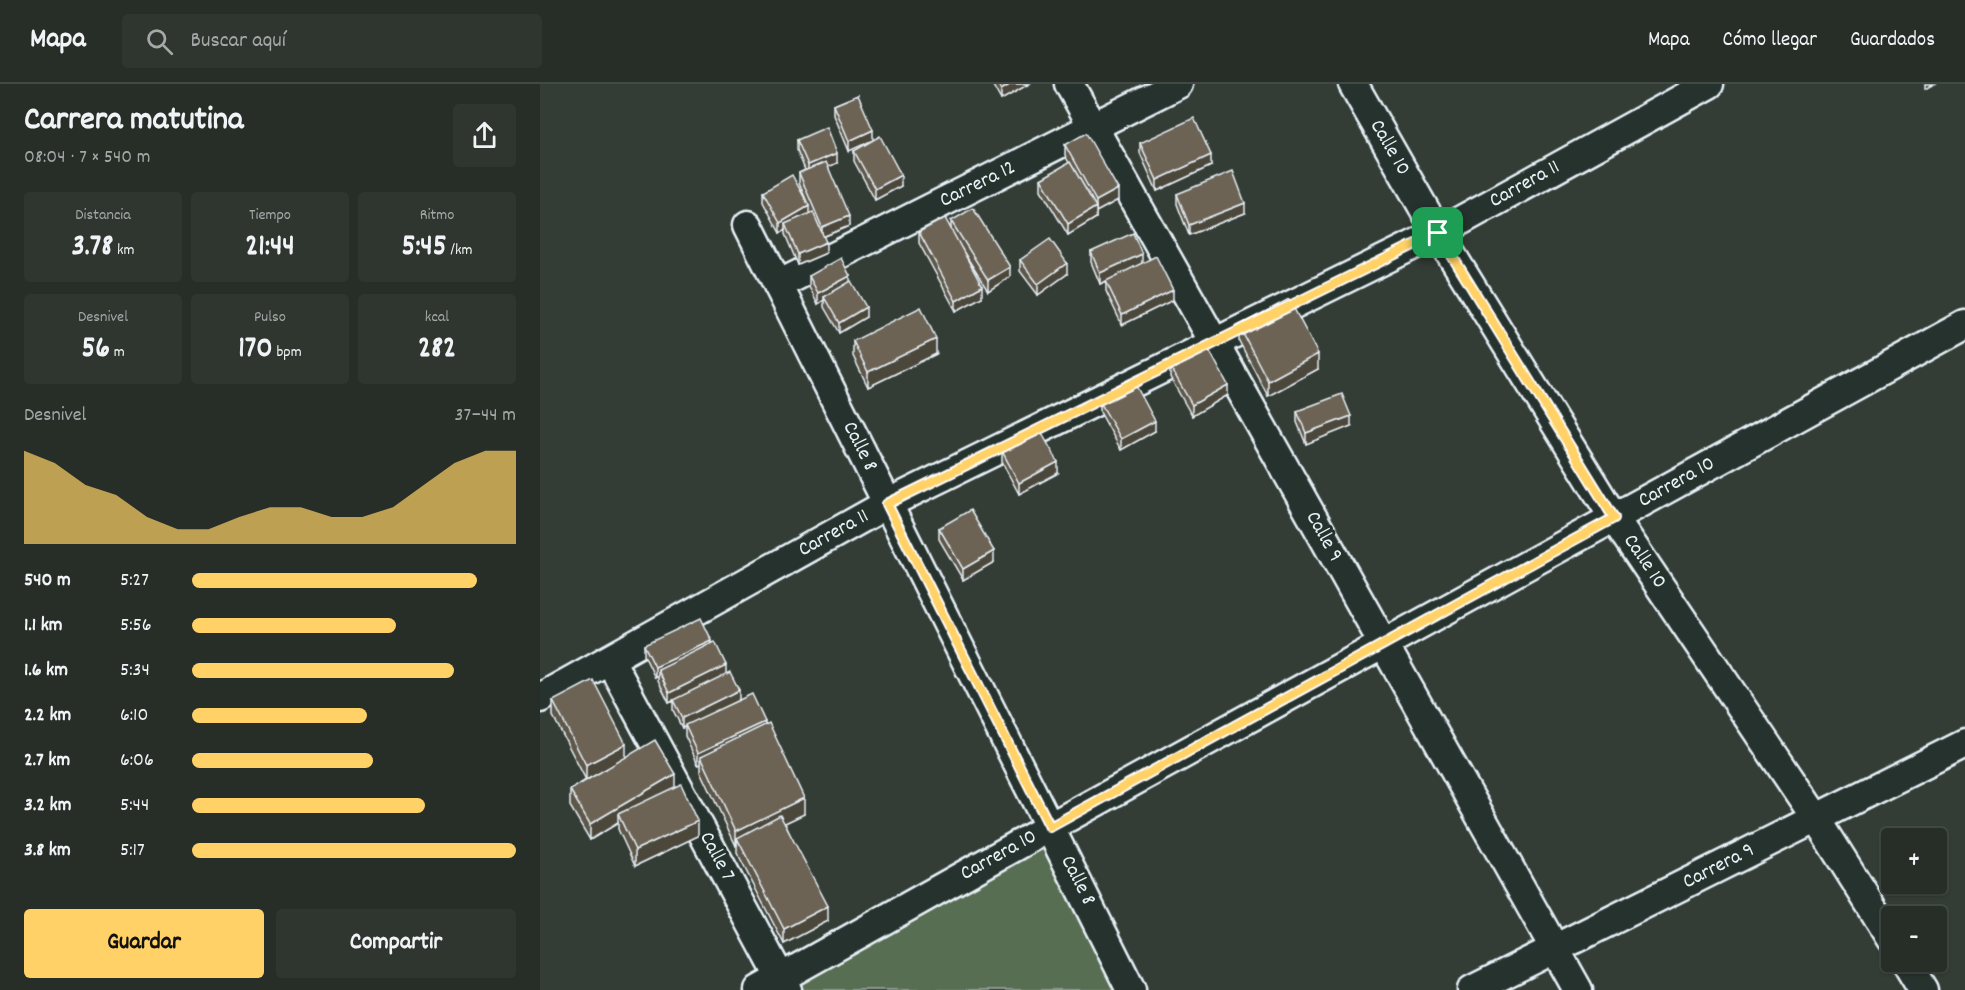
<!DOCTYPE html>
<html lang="es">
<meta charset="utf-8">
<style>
body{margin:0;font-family:Dekko,sans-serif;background:#2f3630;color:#f1f3f6;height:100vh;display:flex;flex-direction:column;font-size:22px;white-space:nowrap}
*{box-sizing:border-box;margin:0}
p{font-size:20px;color:#a4a8a8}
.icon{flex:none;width:33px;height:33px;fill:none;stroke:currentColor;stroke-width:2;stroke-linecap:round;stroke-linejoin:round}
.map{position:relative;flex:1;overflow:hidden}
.drawer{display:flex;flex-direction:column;background:#272e28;width:540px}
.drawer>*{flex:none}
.buttons{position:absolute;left:1341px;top:744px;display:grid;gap:12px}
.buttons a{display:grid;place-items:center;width:66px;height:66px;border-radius:6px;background:#272e28;box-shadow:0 2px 4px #0004,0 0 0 2px #434a45;font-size:30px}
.pin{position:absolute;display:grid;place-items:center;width:51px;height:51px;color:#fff;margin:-26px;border-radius:12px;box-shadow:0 3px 9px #0006}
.round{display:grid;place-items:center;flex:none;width:63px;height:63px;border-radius:6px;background:#2f3630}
.summary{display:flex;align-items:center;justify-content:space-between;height:102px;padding:0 24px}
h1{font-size:33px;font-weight:800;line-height:45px}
.metrics{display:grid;grid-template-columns:repeat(3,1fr);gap:9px;height:102px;padding:6px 24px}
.metrics div{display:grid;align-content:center;border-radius:6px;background:#2f3630;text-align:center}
.metrics b{font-size:30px;font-weight:800}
.metrics small{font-size:16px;font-weight:400}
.metrics p{font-size:16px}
.chart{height:168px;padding:12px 24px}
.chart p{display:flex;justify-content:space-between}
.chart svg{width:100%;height:108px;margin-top:6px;fill:#ffd166;opacity:.7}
.cta{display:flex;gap:12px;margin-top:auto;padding:12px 24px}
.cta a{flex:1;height:69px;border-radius:6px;background:#ffd166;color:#111;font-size:24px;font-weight:800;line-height:69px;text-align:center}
.cta a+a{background:#2f3630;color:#f1f3f6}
ul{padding:0 24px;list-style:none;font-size:20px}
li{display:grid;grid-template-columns:96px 72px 1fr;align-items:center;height:45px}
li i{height:15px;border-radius:8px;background:#ffd166}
header{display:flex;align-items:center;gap:36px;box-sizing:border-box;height:84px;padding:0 30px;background:#272e28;border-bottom:2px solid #434a45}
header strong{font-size:28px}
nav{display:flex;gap:33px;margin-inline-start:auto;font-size:21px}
.search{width:420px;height:54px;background:#2f3630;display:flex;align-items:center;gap:15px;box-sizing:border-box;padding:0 21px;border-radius:6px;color:#a4a8a8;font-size:22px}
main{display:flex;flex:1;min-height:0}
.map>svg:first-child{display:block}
</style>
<header>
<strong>Mapa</strong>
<div class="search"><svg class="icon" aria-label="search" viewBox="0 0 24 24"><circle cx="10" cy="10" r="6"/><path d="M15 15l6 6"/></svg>Buscar aquí</div>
<nav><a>Mapa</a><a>Cómo llegar</a><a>Guardados</a></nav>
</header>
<main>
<section class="drawer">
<div class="summary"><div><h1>Carrera matutina</h1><p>08:04 · 7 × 540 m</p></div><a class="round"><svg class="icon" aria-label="share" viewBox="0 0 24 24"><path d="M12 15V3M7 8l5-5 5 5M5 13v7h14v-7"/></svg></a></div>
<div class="metrics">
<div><p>Distancia</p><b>3.78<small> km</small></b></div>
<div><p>Tiempo</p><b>21:44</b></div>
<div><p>Ritmo</p><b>5:45<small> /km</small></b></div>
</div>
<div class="metrics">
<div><p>Desnivel</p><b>56<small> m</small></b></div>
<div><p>Pulso</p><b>170<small> bpm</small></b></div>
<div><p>kcal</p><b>282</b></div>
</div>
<div class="chart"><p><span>Desnivel</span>37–44 m</p>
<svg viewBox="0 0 160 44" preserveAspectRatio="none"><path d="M0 44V6L10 11L20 20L30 24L40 33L50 38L60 38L70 33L80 29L90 29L100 33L110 33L120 29L130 20L140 11L150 6L160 6V44z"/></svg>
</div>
<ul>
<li><b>540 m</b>5:27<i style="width:88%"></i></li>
<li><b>1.1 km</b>5:56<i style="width:63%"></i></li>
<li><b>1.6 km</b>5:34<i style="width:81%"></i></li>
<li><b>2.2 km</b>6:10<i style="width:54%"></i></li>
<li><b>2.7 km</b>6:06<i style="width:56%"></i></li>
<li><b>3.2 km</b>5:44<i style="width:72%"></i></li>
<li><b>3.8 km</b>5:17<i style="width:100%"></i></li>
</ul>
<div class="cta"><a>Guardar</a><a>Compartir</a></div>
</section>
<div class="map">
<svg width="1425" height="906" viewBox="0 0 1425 906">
<rect width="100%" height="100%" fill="#343d35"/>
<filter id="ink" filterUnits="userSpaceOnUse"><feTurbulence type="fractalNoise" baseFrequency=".0167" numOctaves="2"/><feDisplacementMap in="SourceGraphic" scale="12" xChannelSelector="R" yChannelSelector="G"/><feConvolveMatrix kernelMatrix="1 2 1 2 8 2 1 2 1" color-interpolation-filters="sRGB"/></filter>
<g filter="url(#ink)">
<path fill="#586e52" stroke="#a0b0a5" stroke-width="1.5" d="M510,743L591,906H247Z"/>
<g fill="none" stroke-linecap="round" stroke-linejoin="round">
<g stroke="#e8f1f8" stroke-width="33">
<g id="minor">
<path d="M529,0L1038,906"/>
<path d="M813,0L898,149L1074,434L1276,734L1352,855"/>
<path d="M208,141L591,906"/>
<path d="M238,201L638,0"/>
<path d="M70,576L247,906"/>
<path d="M0,614L347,420L898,149L1169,0"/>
<path d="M1366,878L1383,906"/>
<path d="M219,906L510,743L1425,241"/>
<path d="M932,906L1425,660"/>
</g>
</g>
<use href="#minor" stroke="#26332d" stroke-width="28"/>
</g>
<g fill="#5d5648" stroke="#e8f1f8" stroke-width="1.5">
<path d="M452,0H489L461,16Z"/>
<path d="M318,11L309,67L294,31V21Z"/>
<path d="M257,56L297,79L288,83L309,142L283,153L286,169L258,181L245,150V146L240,149L223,118V108L267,118L259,99V89L265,86L257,66Z"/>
<path d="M600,59L671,82L617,107L600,69Z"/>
<path d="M525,61L578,116L556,128V134L528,151L501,106V95L529,79L525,71Z"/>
<path d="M314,67L361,102L335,116L314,77Z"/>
<path d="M637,110L705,129L649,151L637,120Z"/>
<path d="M411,137L470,193L448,207L421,164L442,213L416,227L379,159V148L411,145Z"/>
<path d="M551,168L602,179L633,216L582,241L566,207V197L560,200L551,178Z"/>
<path d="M480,176L527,190L498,211L480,187Z"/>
<path d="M269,192L310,198L326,233L299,249L284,223V216L278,220L269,202Z"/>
<path d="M699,242L778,285L728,312L699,257Z"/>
<path d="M313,257L396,270L328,303L313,272Z"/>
<path d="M630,282L688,311L652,332L630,293Z"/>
<path d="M560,318L615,347L581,366L560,328Z"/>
<path d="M757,327L811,342L766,360L757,338Z"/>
<path d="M462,367L518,389L479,410L462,378Z"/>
<path d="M399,444L454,478L423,496L399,455Z"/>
<path d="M172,560L186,590L199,615L225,641L264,730L245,739L288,837L244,860L197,769V761L196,762L161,687V679L158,680L145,652V643L142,644L133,626V617L129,619L118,597V592L115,594L104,571V561Z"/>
<path d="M13,617L86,673L135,703L158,752L95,782L78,745V739L50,756L30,722V706L46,696L13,632Z"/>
</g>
<g fill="#4c463b" stroke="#e8f1f8" stroke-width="1.5">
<path d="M471,0H489L461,16V6Z"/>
<path d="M1385,0H1394L1385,5Z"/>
<path d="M333,46V56L309,67V57Z"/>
<path d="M297,69V79L268,92V81Z"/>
<path d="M671,71V82L617,107V96Z"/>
<path d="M361,91V102L335,116V105Z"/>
<path d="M578,105V116L556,128V117Z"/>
<path d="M705,119V129L649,151V141Z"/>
<path d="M269,122V133L245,140V146L240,149V139Z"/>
<path d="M556,123V134L528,151V140Z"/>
<path d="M309,132V142L282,153V143Z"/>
<path d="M286,158V169L258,181V170Z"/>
<path d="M602,170V181L560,200V189Z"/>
<path d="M527,179V190L498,211V200Z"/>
<path d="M470,183V193L448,207V196Z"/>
<path d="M310,192V202L284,213V216L278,220V209Z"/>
<path d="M442,202V213L416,227V217Z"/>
<path d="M633,206V216L582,241V231Z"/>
<path d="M326,223V233L299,249V239Z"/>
<path d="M396,255V270L328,303V288Z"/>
<path d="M778,270V285L728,312V297Z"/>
<path d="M688,301V311L652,332V321Z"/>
<path d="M811,332V342L766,360V349Z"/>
<path d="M615,337V347L581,366V355Z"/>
<path d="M518,378V389L479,410V399Z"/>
<path d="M454,467V478L423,496V485Z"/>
<path d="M172,557V567L118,586V592L115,594V583Z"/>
<path d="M186,581V591L129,619V609Z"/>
<path d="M199,606V616L142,644V634Z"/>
<path d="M225,638V649L161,672V679L158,680V669Z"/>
<path d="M86,660V675L46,696V681Z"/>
<path d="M135,690V706L78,730V739L50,756V740Z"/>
<path d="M264,714V730L200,760L197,754V761L196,762V747Z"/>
<path d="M158,737V752L95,782V766Z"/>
<path d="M288,822V837L244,860V845Z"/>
</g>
<g fill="#6c6454" stroke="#e8f1f8" stroke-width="1.5">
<path d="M458,0H471L461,6Z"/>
<path d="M318,11L333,46L309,57L294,21Z"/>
<path d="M654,34L671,71L617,96L600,59Z"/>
<path d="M287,43L297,69L268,81L257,56Z"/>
<path d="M546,49L578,105L556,117L525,61Z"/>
<path d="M340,52L361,91L335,105L314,67Z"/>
<path d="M286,78L309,132L282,143L259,89Z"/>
<path d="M530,78L556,123L528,140L501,95Z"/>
<path d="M693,87L705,119L649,141L637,110Z"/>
<path d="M252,91L269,122L240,139L223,108Z"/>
<path d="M433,124L470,183L448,196L411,137Z"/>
<path d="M273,128L286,158L258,170L245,140Z"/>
<path d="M405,134L442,202L416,217L379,148Z"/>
<path d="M593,149L602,170L560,189L551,168Z"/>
<path d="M510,155L527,179L498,200L480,176Z"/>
<path d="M616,172L633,206L582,231L566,197Z"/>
<path d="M301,174L310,192L278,209L269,192Z"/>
<path d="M311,197L326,223L299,239L284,213Z"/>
<path d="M749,215L778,270L728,297L699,242Z"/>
<path d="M381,223L396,255L328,288L313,257Z"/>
<path d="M667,262L688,301L652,321L630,282Z"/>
<path d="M594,298L615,337L581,355L560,318Z"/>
<path d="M802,310L811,332L766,349L757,327Z"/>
<path d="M500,346L518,378L479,399L462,367Z"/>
<path d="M430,426L454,467L423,485L399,444Z"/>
<path d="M161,534L172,557L115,583L104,561Z"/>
<path d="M175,558L186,581L129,609L118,586Z"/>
<path d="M190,588L199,606L142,634L133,616Z"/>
<path d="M53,596L86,660L46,681L13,617Z"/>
<path d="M212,610L225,638L158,669L145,641Z"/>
<path d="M229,639L264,714L196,747L161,672Z"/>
<path d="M115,656L135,690L50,740L30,706Z"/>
<path d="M141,700L158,737L95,766L78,730Z"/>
<path d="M240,731L288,822L244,845L197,754Z"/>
</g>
</g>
<g fill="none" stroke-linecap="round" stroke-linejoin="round" filter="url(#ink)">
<g stroke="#fff" stroke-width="12">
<path id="route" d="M898,149L1074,434L510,743L347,420Z"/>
</g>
<use href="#route" stroke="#ffd166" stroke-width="8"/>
</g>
<g text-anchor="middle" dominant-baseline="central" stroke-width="6" stroke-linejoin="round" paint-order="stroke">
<g font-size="21" fill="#e8f1f8" stroke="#26332d">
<text transform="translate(849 64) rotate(60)">Calle 10</text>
<text transform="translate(438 101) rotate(-26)">Carrera 12</text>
<text transform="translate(985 101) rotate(-29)">Carrera 11</text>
<text transform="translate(319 363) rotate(63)">Calle 8</text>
<text transform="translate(1137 399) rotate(-29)">Carrera 10</text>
<text transform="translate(294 450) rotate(-29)">Carrera 11</text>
<text transform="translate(783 453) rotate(61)">Calle 9</text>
<text transform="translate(1104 478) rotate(56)">Calle 10</text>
<text transform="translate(459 772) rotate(-29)">Carrera 10</text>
<text transform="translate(176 773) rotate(62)">Calle 7</text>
<text transform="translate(1179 783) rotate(-27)">Carrera 9</text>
<text transform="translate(537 797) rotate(63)">Calle 8</text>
</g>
</g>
</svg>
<div class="buttons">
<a>+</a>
<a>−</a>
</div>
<div class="pin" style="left:898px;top:149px;background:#1e9e55"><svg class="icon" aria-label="arrive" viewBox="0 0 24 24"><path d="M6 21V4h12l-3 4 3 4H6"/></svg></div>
</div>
</main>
